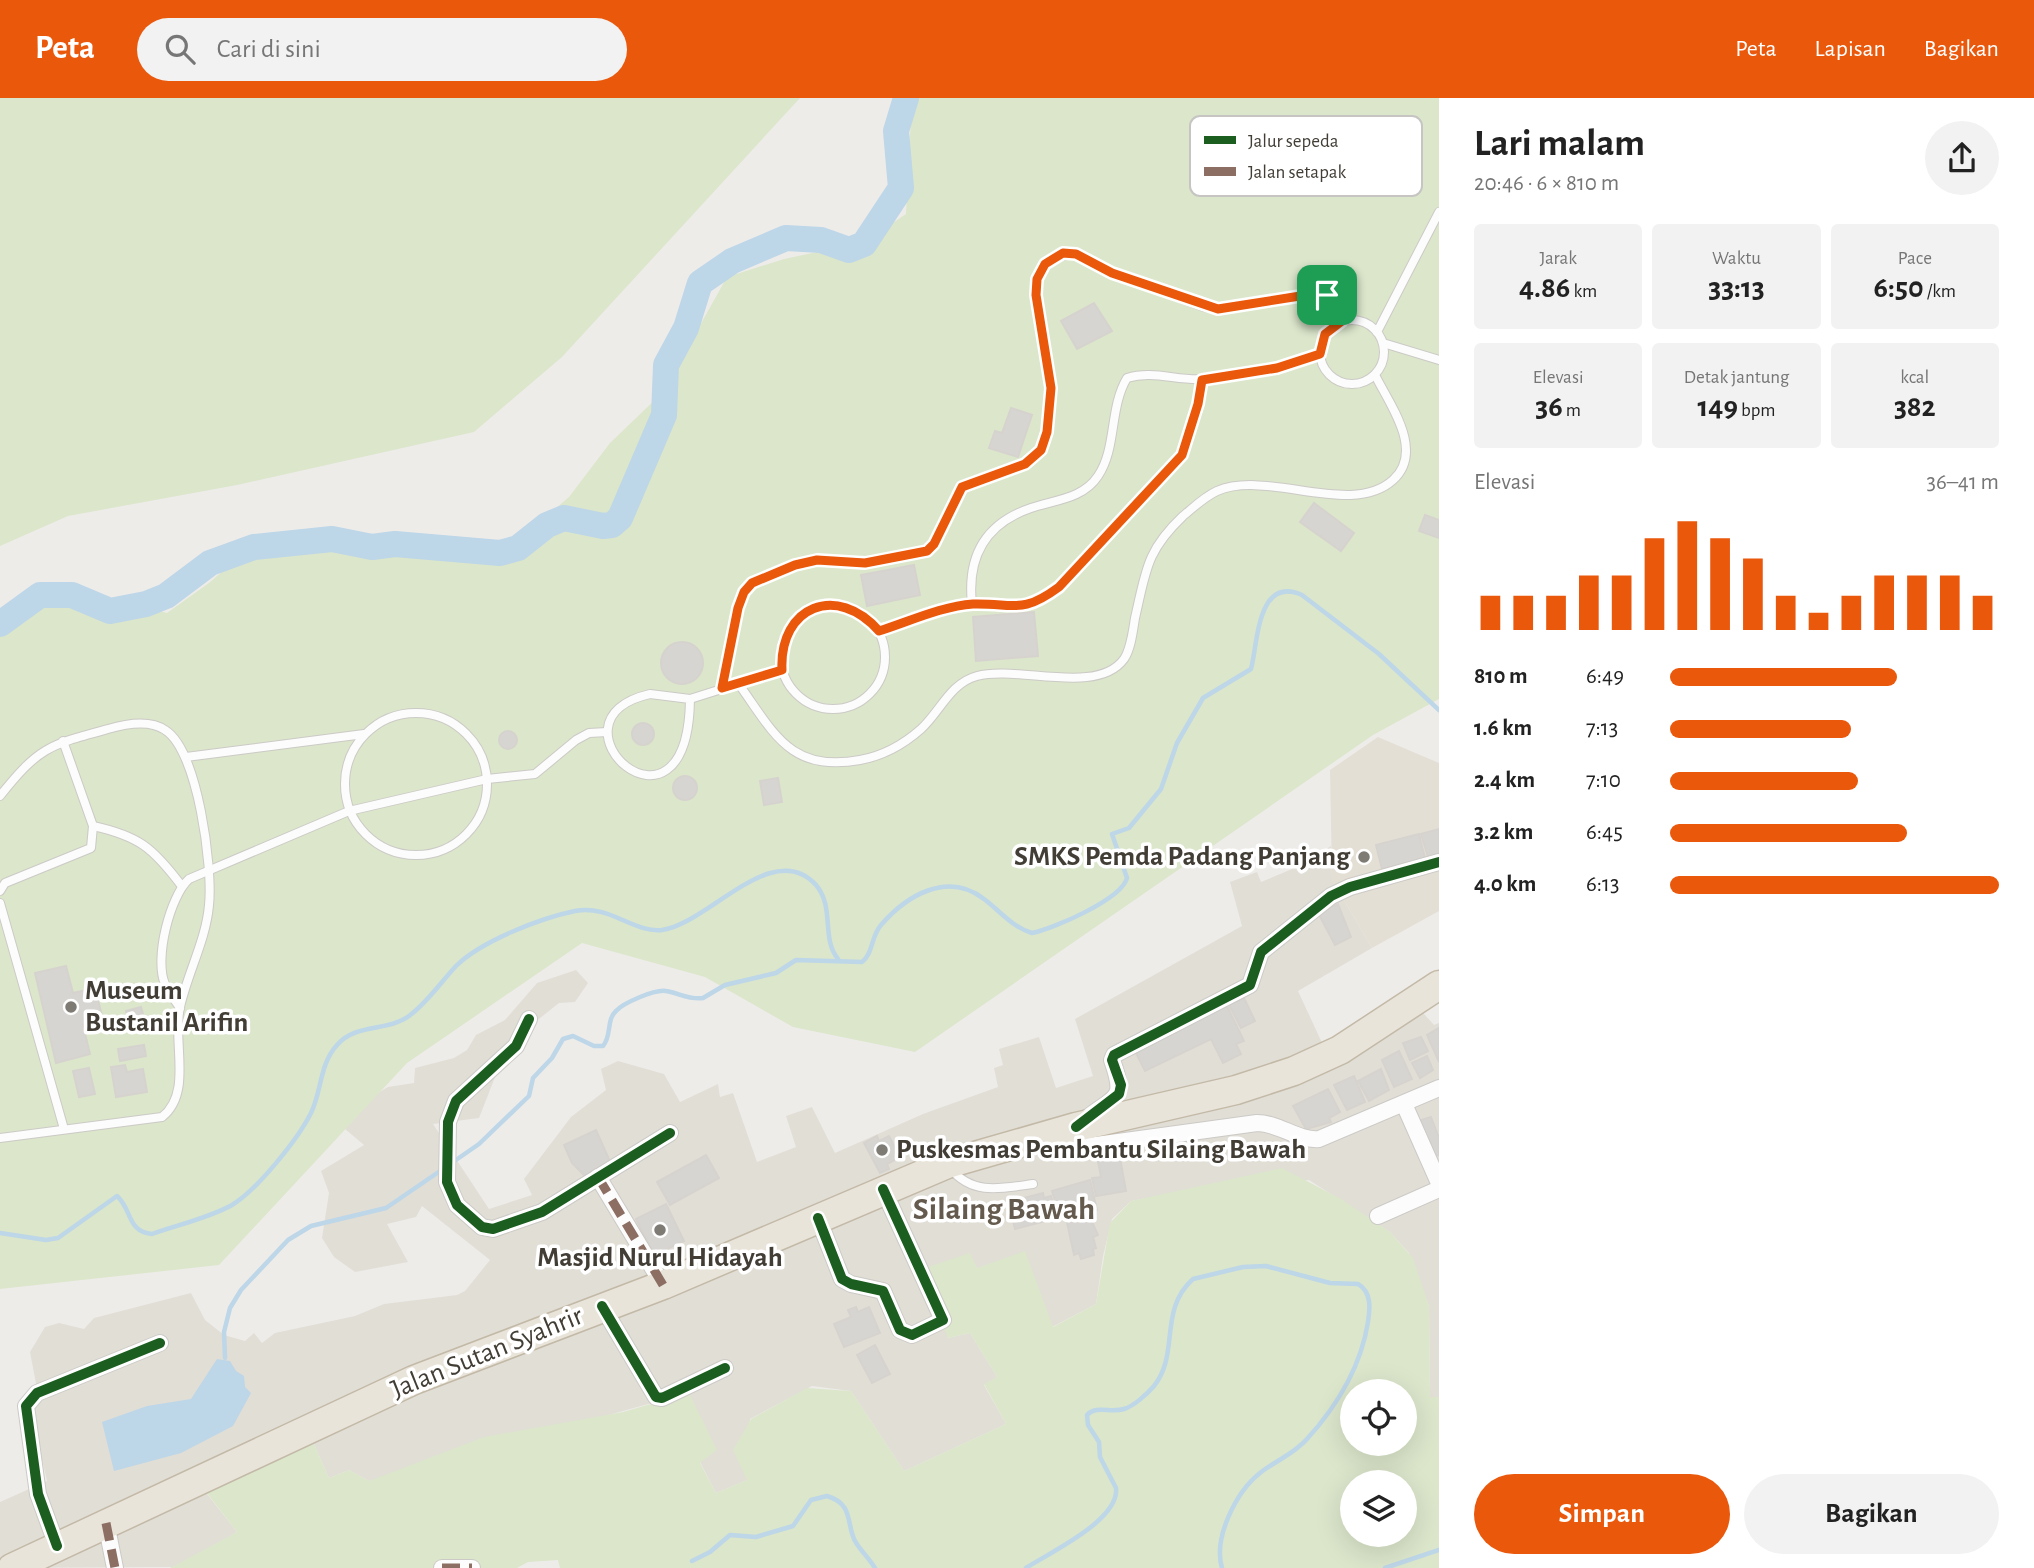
<!DOCTYPE html>
<html lang="id">
<meta charset="utf-8">
<style>
body{margin:0;font-family:"Alegreya Sans",sans-serif;background:#f2f2f2;color:#222;height:100vh;display:flex;flex-direction:column;font-size:26px;white-space:nowrap}
*{box-sizing:border-box;margin:0}
p{font-size:23px;color:#767676}
.icon{flex:none;width:38px;height:38px;fill:none;stroke:currentColor;stroke-width:2;stroke-linecap:round;stroke-linejoin:round}
.map{position:relative;flex:1;overflow:hidden}
.side{display:flex;flex-direction:column;background:#fff;width:595px}
.side>*{flex:none}
.fabs{position:absolute;left:1340px;top:1281px;display:grid;gap:14px}
.fabs a{display:grid;place-items:center;width:77px;height:77px;border-radius:50%;background:#fff;box-shadow:0 7px 28px #0002;font-size:35px}
.pin{position:absolute;display:grid;place-items:center;width:60px;height:60px;color:#fff;margin:-30px;border-radius:14px;box-shadow:0 4px 10px #0006}
.round{display:grid;place-items:center;flex:none;width:74px;height:74px;border-radius:37px;background:#f2f2f2}
.head{display:flex;align-items:center;justify-content:space-between;height:119px;padding:0 35px}
h1{font-size:38px;font-weight:600;line-height:52px}
.figures{display:grid;grid-template-columns:repeat(3,1fr);gap:10px;height:119px;padding:7px 35px}
.figures div{display:grid;align-content:center;border-radius:7px;background:#f2f2f2;text-align:center}
.figures b{font-size:30px;font-weight:600}
.figures small{font-size:19px;font-weight:400}
.figures p{font-size:19px}
.chart{height:196px;padding:14px 35px}
.chart p{display:flex;justify-content:space-between}
.chart svg{width:100%;height:126px;margin-top:7px;stroke:#ea580c;stroke-width:6}
.primary-button{display:flex;gap:14px;margin-top:auto;padding:14px 35px}
.primary-button a{flex:1;height:80px;border-radius:42px;background:#ea580c;color:#fff;font-size:28px;font-weight:600;line-height:80px;text-align:center}
.primary-button a+a{background:#f2f2f2;color:#222}
ul{padding:0 35px;list-style:none;font-size:23px}
li{display:grid;grid-template-columns:112px 84px 1fr;align-items:center;height:52px}
li i{height:18px;border-radius:9px;background:#ea580c}
header{display:flex;align-items:center;gap:42px;box-sizing:border-box;height:98px;padding:0 35px;background:#ea580c;color:#fff}
header strong{font-size:33px}
nav{display:flex;gap:38px;margin-inline-start:auto;font-size:24px}
.search{width:490px;height:63px;background:#f2f2f2;display:flex;align-items:center;gap:18px;box-sizing:border-box;padding:0 24px;border-radius:38px;color:#767676;font-size:26px}
main{display:flex;flex:1;min-height:0}
.map>svg:first-child{display:block}
</style>
<header>
<strong>Peta</strong>
<div class="search"><svg class="icon" aria-label="search" viewBox="0 0 24 24"><circle cx="10" cy="10" r="6"/><path d="M15 15l6 6"/></svg>Cari di sini</div>
<nav><a>Peta</a><a>Lapisan</a><a>Bagikan</a></nav>
</header>
<main>
<div class="map">
<svg width="1439" height="1470" viewBox="0 0 1439 1470">
<rect width="100%" height="100%" fill="#eeece9"/>
<path fill="#e1ded6" d="M1331,748L1332,782L1372,850L1298,893L1330,962L1416,907L1434,927L1439,925V1299H1430L1429,1208L1409,1155L1390,1134L1309,1082L1183,1093L1131,1103L1112,1121L1103,1158L1096,1206L1052,1229L977,1170L969,1155L948,1240L970,1235L997,1279L984,1287L1006,1326L904,1373L851,1293L812,1288L750,1321L747,1382L716,1395L700,1364L688,1295L369,1383L349,1372L329,1380L310,1337L200,1387L237,1434L176,1469L0,1470V1404L47,1383L27,1297L37,1291L30,1254L45,1229L59,1225L84,1231L94,1220L191,1195L205,1222L224,1237L245,1243L254,1235L262,1245L275,1235L355,1218L384,1206L457,1197L465,1193L490,1162L422,1108L416,1119L387,1126L408,1164L355,1174L334,1159L322,1140L329,1095L321,1073L364,1047L345,1031L351,1011L388,989L414,985L415,970L454,960L467,952L476,937L505,922L537,885L576,872L588,885L575,904L559,905L520,936L497,974L479,1020L433,1026L489,1111L532,1097L524,1081L571,1019L606,992L601,971L618,963L664,976L680,1004L718,986L720,999L733,995L757,1064L796,1049L786,1018L812,1009L835,1055L923,1016L998,989L994,970L1003,967L999,951L1039,939L1056,990L1093,978L1075,921L1242,828L1230,784L1257,774L1261,784L1304,766Z"/>
<path fill="#e4dfd5" d="M1378,639L1439,665V813L1372,850L1332,782L1330,672Z"/>
<g fill="#dbe6cb" fill-rule="evenodd">
<path d="M0,0H800L562,259L474,334L237,387L68,418L0,448Z"/>
<path d="M912,0H1439V601L1373,637L915,954L793,929L705,879L582,845L407,965L219,1167L0,1191V536C7,525 34,499 46,497C84,490 130,507 167,515L209,485L248,451L300,442L386,447L457,463L507,452L569,399L610,345L662,295L727,179L784,161L865,144L906,116Z"/>
<path d="M1282,1070L1341,1101L1390,1134L1413,1160L1429,1208L1430,1299H1439V1470H560L558,1462L528,1464L517,1470H170L237,1434L200,1386L310,1337L329,1380L349,1372L369,1383L484,1339L623,1314L689,1295L717,1352L700,1365L716,1395L747,1382L733,1352L751,1321L807,1290L851,1293L904,1373L1006,1326L984,1286L997,1279L970,1235L948,1240L919,1172L970,1155L977,1170L1025,1153L1053,1229L1096,1206L1110,1125L1131,1103ZM1353,1293H1405V1346H1353ZM1353,1384H1405V1437H1353Z"/>
</g>
<path fill="#bdd6e8" d="M217,1261L230,1263L236,1273L244,1278L245,1289L251,1295L233,1328L181,1355L114,1373L102,1324L147,1308L191,1301Z"/>
<g fill="none" stroke-linecap="round" stroke-linejoin="round">
<g stroke="#bdd6e8" stroke-width="4.5">
<path d="M453,1064L479,1046L529,998L533,980L552,960L563,941L573,938L594,948H603C612,938 606,922 616,913C623,905 655,891 666,893C679,895 689,902 703,900L725,887L776,875L796,862L862,864C873,856 871,838 881,827C907,797 948,773 984,801C1000,813 1012,829 1032,835C1053,831 1122,801 1127,780L1112,736L1129,730L1161,691L1177,645L1203,600L1251,571C1258,545 1257,477 1302,497L1379,556L1439,612"/>
<path d="M0,1135L46,1142L58,1140L117,1098C132,1111 127,1134 152,1136C177,1127 209,1120 232,1107C257,1092 298,1041 311,1015C322,993 319,967 337,947C356,925 387,934 409,918C427,905 441,884 456,868C481,843 541,820 575,813C609,806 633,835 662,832C708,826 773,739 816,787C835,809 821,841 838,861"/>
<path d="M225,1260L224,1234L230,1210L241,1192L288,1142L311,1128L386,1110L443,1071"/>
<path d="M692,1463L710,1454L730,1437L756,1439L793,1428L811,1402L827,1398C854,1406 846,1426 855,1443C860,1452 869,1460 875,1470"/>
<path d="M1026,1470C1049,1455 1120,1422 1116,1390L1100,1359L1099,1344L1088,1327L1087,1317C1096,1307 1111,1315 1124,1311C1134,1308 1147,1296 1154,1288C1180,1256 1158,1212 1193,1181L1243,1169L1266,1168L1330,1185L1358,1186C1372,1194 1370,1211 1368,1224C1361,1268 1337,1308 1307,1341C1294,1356 1275,1363 1260,1375C1236,1394 1213,1440 1222,1470"/>
<path d="M1385,1470L1439,1452"/>
</g>
<path stroke="#bdd6e8" stroke-width="26" d="M0,526L40,497H72L110,513L146,506L166,498L210,465L254,449L332,441L372,449L395,446L500,455L518,450L547,427L564,420L603,428L612,427L620,420L664,317L666,267L686,230L700,185L732,163L786,140L821,142L849,152L864,146L901,90L896,33L906,0"/>
</g>
<g fill="#d7d5d1" stroke="#d6d3cf" stroke-width="2">
<path d="M1094,205L1112,233L1077,251L1061,223Z"/>
<path d="M1011,310L1032,317L1018,359L989,350L995,333L1002,335Z"/>
<path d="M1314,405L1354,435L1341,453L1300,424Z"/>
<path d="M1425,417L1439,422V440L1419,433Z"/>
<path d="M914,467L920,497L867,508L861,477Z"/>
<path d="M1034,514L1038,558L976,563L973,519Z"/>
<circle cx="682" cy="565" r="21"/>
<circle cx="643" cy="636" r="11"/>
<circle cx="508" cy="642" r="9"/>
<circle cx="685" cy="690" r="12"/>
<path d="M778,680L782,704L764,707L760,683Z"/>
<path d="M1439,731V756L1428,759L1421,736Z"/>
<path d="M1419,736L1425,760L1382,771L1376,747Z"/>
<path d="M1338,806L1351,839L1335,847L1318,815Z"/>
<path d="M66,868L73,895L95,890L103,922L83,927L90,956L56,965L35,875Z"/>
<path d="M1244,900L1255,923L1241,930L1229,907Z"/>
<path d="M1227,908L1244,943L1236,946L1241,956L1223,965L1211,941L1145,973L1135,953Z"/>
<path d="M141,909L147,930L132,934L126,913Z"/>
<path d="M1439,930V964L1427,937Z"/>
<path d="M1421,939L1428,953L1410,962L1403,945Z"/>
<path d="M144,947L146,958L120,963L118,951Z"/>
<path d="M1399,953L1412,981L1394,989L1382,962Z"/>
<path d="M1427,958L1433,972L1420,980L1412,965Z"/>
<path d="M125,967L127,974L143,971L147,994L116,999L111,969Z"/>
<path d="M89,970L95,996L79,999L73,973Z"/>
<path d="M1381,971L1389,992L1369,1003L1358,983Z"/>
<path d="M1354,978L1365,1004L1347,1012L1334,987Z"/>
<path d="M1328,991L1340,1014L1329,1020L1331,1024L1306,1031L1293,1008Z"/>
<path d="M1431,1019L1439,1040V1057L1429,1061L1415,1024Z"/>
<path d="M596,1032L612,1068L586,1079L572,1065L564,1047Z"/>
<path d="M877,1038L879,1043L889,1038L900,1059L887,1066L889,1071L880,1075L864,1045Z"/>
<path d="M1119,1054L1126,1093L1096,1098L1092,1080L1101,1079L1097,1058Z"/>
<path d="M706,1057L719,1080L670,1107L657,1084Z"/>
<path d="M1090,1082L1097,1112L1090,1114L1088,1107L1059,1116L1052,1093Z"/>
<path d="M1043,1095L1044,1100L1051,1098L1057,1120L1015,1131L1008,1104Z"/>
<path d="M666,1106L684,1143L654,1157L636,1121Z"/>
<path d="M1088,1115L1098,1137L1093,1139L1096,1150L1093,1151L1094,1157L1081,1161L1079,1155L1074,1157L1066,1120L1078,1117L1080,1120Z"/>
<path d="M856,1209L858,1214L869,1209L880,1235L844,1249L834,1226L851,1219L848,1212Z"/>
<path d="M875,1247L890,1276L872,1285L857,1257Z"/>
</g>
<g fill="none" stroke-linecap="round" stroke-linejoin="round">
<g stroke="#cccac6" stroke-width="10">
<g id="lane">
<circle cx="1352" cy="254" r="32"/>
<path d="M1377,234L1439,114"/>
<path d="M1383,245L1439,262"/>
<path d="M972,506C967,460 984,426 1031,410C1054,402 1083,401 1098,378C1117,350 1109,310 1127,280C1153,272 1177,283 1203,281C1243,279 1282,269 1320,256"/>
<circle cx="833" cy="559" r="52"/>
<path d="M879,533C908,524 942,508 973,506C1015,505 1021,517 1059,489L1183,357L1198,305L1202,282"/>
<path d="M738,585C774,635 790,675 860,662C882,658 904,646 921,631C940,614 950,585 977,578C1018,567 1097,598 1124,561C1131,551 1133,532 1135,520C1146,473 1146,453 1183,418C1194,409 1204,399 1217,393C1267,371 1351,420 1393,382C1425,353 1390,307 1375,277"/>
<path d="M722,590L738,510L744,494L752,485L795,467L817,462L865,465L927,453L934,446L962,389L1025,366L1041,352L1047,334L1051,290L1036,197L1037,181L1045,166L1053,159L1076,156L1113,175L1204,209L1218,211L1319,195L1333,202L1342,223"/>
<path d="M650,596L690,601C688,762 536,622 650,596Z"/>
<path d="M690,601L782,572"/>
<circle cx="416" cy="686" r="71"/>
<path d="M186,659L364,636"/>
<path d="M0,698C39,649 49,647 108,631C125,626 149,621 165,632C198,652 213,770 209,807C206,842 188,874 180,909C172,943 193,995 162,1019L0,1040"/>
<path d="M93,728C139,738 153,750 181,787"/>
<path d="M0,793L5,785L91,750L93,728L63,643"/>
<path d="M0,805L64,1031"/>
<path d="M180,910C175,902 168,894 165,886C154,861 170,798 189,781L349,713L487,681L535,676L576,642L589,635L607,634"/>
<path d="M951,1071C973,1098 1003,1090 1033,1086"/>
</g>
</g>
<g stroke="#cccac6" stroke-width="18">
<g id="street">
<path d="M529,921L516,948L456,1003L448,1024L447,1084L457,1107L482,1129L493,1131L542,1114L670,1035"/>
<path d="M1404,1006L1439,1085"/>
<path d="M1087,1020C1117,997 1126,1002 1112,962L1114,957L1250,887L1261,854L1331,798L1350,789L1439,764"/>
<path d="M1053,1038L1089,1048L1257,1025C1279,1025 1298,1043 1319,1041L1439,990"/>
<path d="M598,1079L663,1187"/>
<path d="M1378,1118L1439,1091"/>
<path d="M818,1120L842,1181L851,1186L883,1193L900,1232L912,1237L943,1222L883,1091"/>
<path d="M602,1208L656,1299L662,1300L725,1270"/>
<path d="M106,1425L115,1470"/>
<path d="M57,1448L38,1396L26,1308L37,1295L160,1245"/>
<path d="M442,1470H472"/>
</g>
</g>
<g stroke="#c3b9a7" stroke-width="31">
<path id="highway" d="M12,1470L414,1282L663,1187L947,1066L1076,1029L1236,992L1294,973L1340,952L1439,887"/>
</g>
<use href="#lane" stroke="#fcfcfc" stroke-width="8"/>
<use href="#street" stroke="#fcfcfc" stroke-width="16"/>
<use href="#highway" stroke="#e9e4da" stroke-width="28"/>
<g stroke="#8d6e63" stroke-width="9" stroke-dasharray="18 9" stroke-linecap="butt">
<path d="M598,1079L663,1187"/>
<path d="M106,1425L115,1470"/>
<path d="M442,1470H472"/>
</g>
<g stroke="#fff" stroke-width="15">
<g id="cycleway">
<path d="M529,921L516,948L456,1003L448,1024L447,1084L457,1107L482,1129L493,1131L542,1114L670,1035"/>
<path d="M1076,1029L1119,996L1121,987L1112,962L1114,957L1250,887L1261,854L1331,798L1350,789L1439,764"/>
<path d="M818,1120L842,1181L851,1186L883,1193L900,1232L912,1237L943,1222L883,1091"/>
<path d="M602,1208L656,1299L662,1300L725,1270"/>
<path d="M57,1448L38,1396L26,1308L37,1295L160,1245"/>
</g>
</g>
<use href="#cycleway" stroke="#1b5e20" stroke-width="10"/>
</g>
<g fill="none" stroke-linecap="round" stroke-linejoin="round">
<g stroke="#fff" stroke-width="14">
<path id="route" d="M1063,155L1076,156L1112,175L1218,211L1319,195L1333,202L1342,223L1325,236L1320,256L1277,270L1202,282L1198,306L1182,357L1059,489C1021,517 1015,505 973,506C942,508 908,524 879,533C837,485 779,508 782,572L722,590L738,510L744,494L752,485L795,467L817,462L865,465L927,453L934,446L962,389L1025,366L1041,352L1047,334L1051,290L1036,197L1037,181L1045,166Z"/>
</g>
<use href="#route" stroke="#ea580c" stroke-width="9"/>
</g>
<g fill="#7e7b75" stroke="#fff" stroke-width="2.5">
<circle cx="1364" cy="759" r="7"/>
<circle cx="71" cy="909" r="7"/>
<circle cx="882" cy="1052" r="7"/>
<circle cx="660" cy="1132" r="7"/>
</g>
<g text-anchor="middle" dominant-baseline="central" stroke-width="7" stroke-linejoin="round" paint-order="stroke">
<g font-size="28" font-weight="bold" fill="#423e36" stroke="#fff" text-anchor="start">
<text x="1350" y="759" text-anchor="end">SMKS Pemda Padang Panjang</text>
<text x="85" y="893">Museum<tspan x="85" dy="32">Bustanil Arifin</tspan></text>
<text x="896" y="1052">Puskesmas Pembantu Silaing Bawah</text>
<text x="660" y="1160" text-anchor="middle">Masjid Nurul Hidayah</text>
</g>
<g font-size="28" fill="#423e36" stroke="#fff">
<text transform="translate(487 1255) rotate(-22)">Jalan Sutan Syahrir</text>
</g>
<g font-size="32" font-weight="bold" fill="#645b4e" stroke="#fff">
<text x="1004" y="1111">Silaing Bawah</text>
</g>
</g>
<rect x="1190" y="18" width="232" height="80" rx="10" fill="#fff" stroke="#c6c5c3" stroke-width="2"/>
<rect x="1204" y="38" width="32" height="8" fill="#1b5e20"/>
<rect x="1204" y="69" width="32" height="9" fill="#8d6e63"/>
<g font-size="19" fill="#423e36">
<text x="1248" y="49">Jalur sepeda</text>
<text x="1248" y="80">Jalan setapak</text>
</g>
</svg>
<div class="fabs">
<a><svg class="icon" aria-label="locate" viewBox="0 0 24 24"><circle cx="12" cy="12" r="6"/><path d="M12 2v4M12 18v4M2 12h4M18 12h4"/></svg></a>
<a><svg class="icon" aria-label="layers" viewBox="0 0 24 24"><path d="M12 4l9 5-9 5-9-5zM3 14l9 5 9-5"/></svg></a>
</div>
<div class="pin" style="left:1327px;top:197px;background:#1e9e55"><svg class="icon" aria-label="arrive" viewBox="0 0 24 24"><path d="M6 21V4h12l-3 4 3 4H6"/></svg></div>
</div>
<section class="side">
<div class="head"><div><h1>Lari malam</h1><p>20:46 · 6 × 810 m</p></div><a class="round"><svg class="icon" aria-label="share" viewBox="0 0 24 24"><path d="M12 15V3M7 8l5-5 5 5M5 13v7h14v-7"/></svg></a></div>
<div class="figures">
<div><p>Jarak</p><b>4.86<small> km</small></b></div>
<div><p>Waktu</p><b>33:13</b></div>
<div><p>Pace</p><b>6:50<small> /km</small></b></div>
</div>
<div class="figures">
<div><p>Elevasi</p><b>36<small> m</small></b></div>
<div><p>Detak jantung</p><b>149<small> bpm</small></b></div>
<div><p>kcal</p><b>382</b></div>
</div>
<div class="chart"><p><span>Elevasi</span>36–41 m</p>
<svg viewBox="0 0 160 44" preserveAspectRatio="none"><path d="M5 44V32M15 44V32M25 44V32M35 44V25M45 44V25M55 44V12M65 44V6M75 44V12M85 44V19M95 44V32M105 44V38M115 44V32M125 44V25M135 44V25M145 44V25M155 44V32"/></svg>
</div>
<ul>
<li><b>810 m</b>6:49<i style="width:69%"></i></li>
<li><b>1.6 km</b>7:13<i style="width:55%"></i></li>
<li><b>2.4 km</b>7:10<i style="width:57%"></i></li>
<li><b>3.2 km</b>6:45<i style="width:72%"></i></li>
<li><b>4.0 km</b>6:13<i style="width:100%"></i></li>
</ul>
<div class="primary-button"><a>Simpan</a><a>Bagikan</a></div>
</section>
</main>
